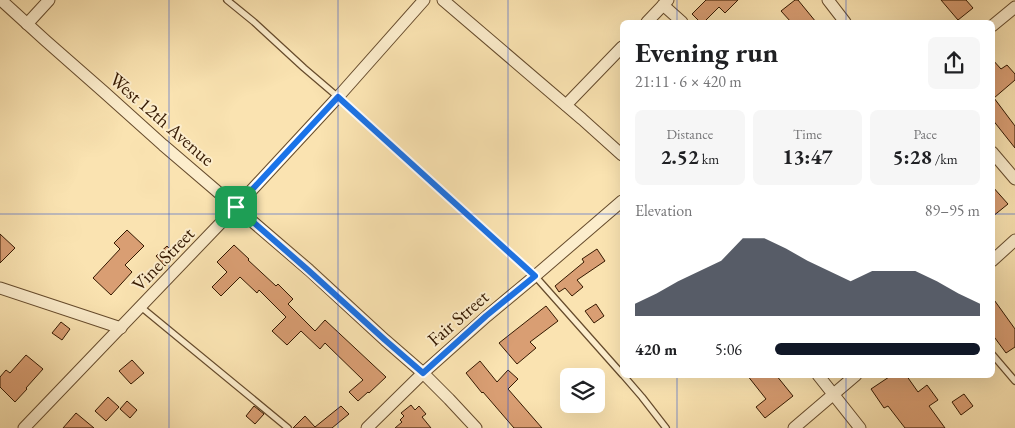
<!DOCTYPE html>
<meta charset="utf-8">
<style>
body{margin:0;font-family:"EB Garamond",serif;background:#f6f6f6;color:#202124;height:100vh;display:flex;flex-direction:column;font-size:19px;white-space:nowrap}
*{box-sizing:border-box;margin:0}
p{font-size:16px;color:#757577}
.icon{flex:none;width:28px;height:28px;fill:none;stroke:currentColor;stroke-width:2;stroke-linecap:round;stroke-linejoin:round}
.map{position:relative;flex:1;overflow:hidden}
.panel{position:absolute;left:620px;top:20px;width:375px;height:358px;display:flex;flex-direction:column;background:#fff;border-radius:8px;box-shadow:0 5px 20px #0002}
.panel>*{flex:none}
.fabs{position:absolute;left:560px;top:368px;display:grid;gap:10px}
.fabs a{display:grid;place-items:center;width:45px;height:45px;border-radius:8px;background:#fff;box-shadow:0 5px 20px #0002;font-size:25px}
.pin{position:absolute;display:grid;place-items:center;width:42px;height:42px;color:#fff;margin:-21px;border-radius:10px;box-shadow:0 2px 8px #0006}
.round{display:grid;place-items:center;flex:none;width:52px;height:52px;border-radius:8px;background:#f6f6f6}
.overview{display:flex;align-items:center;justify-content:space-between;height:85px;padding:0 15px}
h1{font-size:28px;font-weight:700;line-height:38px}
.metrics{display:grid;grid-template-columns:repeat(3,1fr);gap:8px;height:85px;padding:5px 15px}
.metrics div{display:grid;align-content:center;border-radius:8px;background:#f6f6f6;text-align:center}
.metrics b{font-size:21px;font-weight:700}
.metrics small{font-size:14px;font-weight:400}
.metrics p{font-size:14px}
.chart{height:140px;padding:10px 15px}
.chart p{display:flex;justify-content:space-between}
.chart svg{width:100%;height:90px;margin-top:5px;fill:#111827;opacity:.7}
ul{padding:0 15px;list-style:none;font-size:16px}
li{display:grid;grid-template-columns:80px 60px 1fr;align-items:center;height:38px}
li i{height:12px;border-radius:6px;background:#111827}
.map>svg:first-child{display:block}
</style>
<div class="map">
<svg width="1015" height="428" viewBox="0 0 1015 428">
<rect width="100%" height="100%" fill="#fae3b1"/>
<filter id="stains"><feTurbulence type="fractalNoise" baseFrequency=".004" numOctaves="4"/><feColorMatrix values="0 0 0 0 .2 0 0 0 0 .09 0 0 0 0 .02 0 0 0 .5 -.17"/></filter>
<radialGradient id="worn" r=".72"><stop offset=".6" stop-color="#630" stop-opacity="0"/><stop offset="1" stop-color="#630" stop-opacity=".3"/></radialGradient>
<g fill="#d99e73" stroke="#341800">
<path d="M706,0H738L725,13L719,7L704,22H700L692,14Z"/>
<path d="M795,0H798L816,22H791L781,11Z"/>
<path d="M941,0H966L973,8L958,20Z"/>
<path d="M992,59L1001,69L1007,65L1015,74V80L994,98L1015,126V148L992,119Z"/>
<path d="M992,186L1008,204L992,217Z"/>
<path d="M127,230L144,246L125,265L132,272L111,295L93,278L120,249L114,243Z"/>
<path d="M0,234L15,248L0,263Z"/>
<path d="M234,245L249,259L248,260L276,286L278,284L293,299L288,304L315,331L325,320L386,377L369,393L368,392L358,401L349,392L363,380L325,343L320,349L301,331L287,345L272,331L286,317L259,290L257,293L240,277L221,296L212,287L227,272L217,262Z"/>
<path d="M167,246L176,256L165,266L156,256Z"/>
<path d="M597,249L605,261L577,280L583,287L572,296L565,288L559,292L555,286L584,262L582,259Z"/>
<path d="M992,297L1015,329V347L1006,353L992,334Z"/>
<path d="M596,304L604,316L594,323L585,311Z"/>
<path d="M546,306L558,321L530,342L536,348L517,364L499,343Z"/>
<path d="M61,322L70,329L62,340L52,333Z"/>
<path d="M26,355L43,369L26,388L27,389L15,402L0,387V377L6,370L10,373Z"/>
<path d="M132,360L144,373L131,384L119,371Z"/>
<path d="M480,361L497,382L508,370L518,379L508,389L542,428H514L483,392L482,393L466,373Z"/>
<path d="M747,375H776L793,396L765,418L756,407L766,399Z"/>
<path d="M892,375H906L918,392L927,385L938,400L929,406L945,428H905L888,406L884,408L871,389Z"/>
<path d="M964,394L973,406L961,415L952,402Z"/>
<path d="M108,397L119,407L106,421L95,411Z"/>
<path d="M127,401L137,410L130,418L120,409Z"/>
<path d="M411,405L415,410L419,406L426,414L422,417L431,428H395L402,422L400,420L404,416L401,413Z"/>
<path d="M254,406L264,414L255,424L246,416Z"/>
<path d="M341,406L349,414L332,428H293L305,416L315,427Z"/>
<path d="M76,413L94,428H63Z"/>
</g>
<g fill="none" stroke-linecap="round" stroke-linejoin="round">
<g stroke="#664b2c" stroke-width="8">
<g id="lane">
<path d="M227,0L254,22L304,68L338,97L535,276L622,374"/>
<path d="M141,307L288,428"/>
<path d="M992,354L1015,381"/>
<path d="M623,375L642,397L666,428"/>
</g>
</g>
<g stroke="#664b2c" stroke-width="13">
<g id="street">
<path d="M1,0L46,41L104,92L163,145L309,270L385,340L423,373L449,399L476,428"/>
<path d="M443,0L582,119L622,155"/>
<path d="M828,0L845,22"/>
<path d="M663,5L682,22"/>
<path d="M647,22L668,0"/>
<path d="M27,24L49,0"/>
<path d="M992,26L1015,7"/>
<path d="M566,105L622,47"/>
<path d="M992,152L1015,179"/>
<path d="M992,261L1015,240"/>
<path d="M0,288L121,328"/>
<path d="M818,375L860,428"/>
<path d="M24,428L236,207L338,97L424,0"/>
<path d="M367,428L423,373L487,316L535,276L622,201"/>
<path d="M794,428L856,375"/>
</g>
</g>
<use href="#lane" stroke="#fcedcc" stroke-width="5.5"/>
<use href="#street" stroke="#fcedcc" stroke-width="11"/>
</g>
<g fill="none" stroke-linecap="round" stroke-linejoin="round">
<g stroke="#fff" stroke-width="10">
<path id="route" d="M338,97L535,276L486,316L423,373L385,340L308,270L236,207Z"/>
</g>
<use href="#route" stroke="#1a73e8" stroke-width="6"/>
</g>
<path fill="none" stroke="#1d4ed8" stroke-width="1" stroke-opacity="0.55" d="M169,0V428M338,0V428M508,0V428M677,0V22M846,0V22M0,214H622M992,214H1015M677,375V428M846,375V428"/>
<g text-anchor="middle" dominant-baseline="central" stroke-width="4" stroke-linejoin="round" paint-order="stroke">
<g font-size="19" fill="#341800" stroke="#fcedcc">
<text transform="translate(162 119) rotate(41)">West 12th Avenue</text>
<text transform="translate(163 259) rotate(-46)">Vine Street</text>
<text transform="translate(458 318) rotate(-41)">Fair Street</text>
</g>
</g>
<rect width="100%" height="100%" filter="url(#stains)"/>
<rect width="100%" height="100%" fill="url(#worn)"/>
</svg>
<div class="fabs">
<a><svg class="icon" aria-label="layers" viewBox="0 0 24 24"><path d="M12 4l9 5-9 5-9-5zM3 14l9 5 9-5"/></svg></a>
</div>
<div class="pin" style="left:236px;top:207px;background:#1e9e55"><svg class="icon" aria-label="arrive" viewBox="0 0 24 24"><path d="M6 21V4h12l-3 4 3 4H6"/></svg></div>
<section class="panel">
<div class="overview"><div><h1>Evening run</h1><p>21:11 · 6 × 420 m</p></div><a class="round"><svg class="icon" aria-label="share" viewBox="0 0 24 24"><path d="M12 15V3M7 8l5-5 5 5M5 13v7h14v-7"/></svg></a></div>
<div class="metrics">
<div><p>Distance</p><b>2.52<small> km</small></b></div>
<div><p>Time</p><b>13:47</b></div>
<div><p>Pace</p><b>5:28<small> /km</small></b></div>
</div>
<div class="chart"><p><span>Elevation</span>89–95 m</p>
<svg viewBox="0 0 160 44" preserveAspectRatio="none"><path d="M0 44V38L10 33L20 27L30 22L40 17L50 6L60 6L70 11L80 17L90 22L100 27L110 22L120 22L130 22L140 27L150 33L160 38V44z"/></svg>
</div>
<ul>
<li><b>420 m</b>5:06<i style="width:100%"></i></li>
</ul>
</section>
</div>
